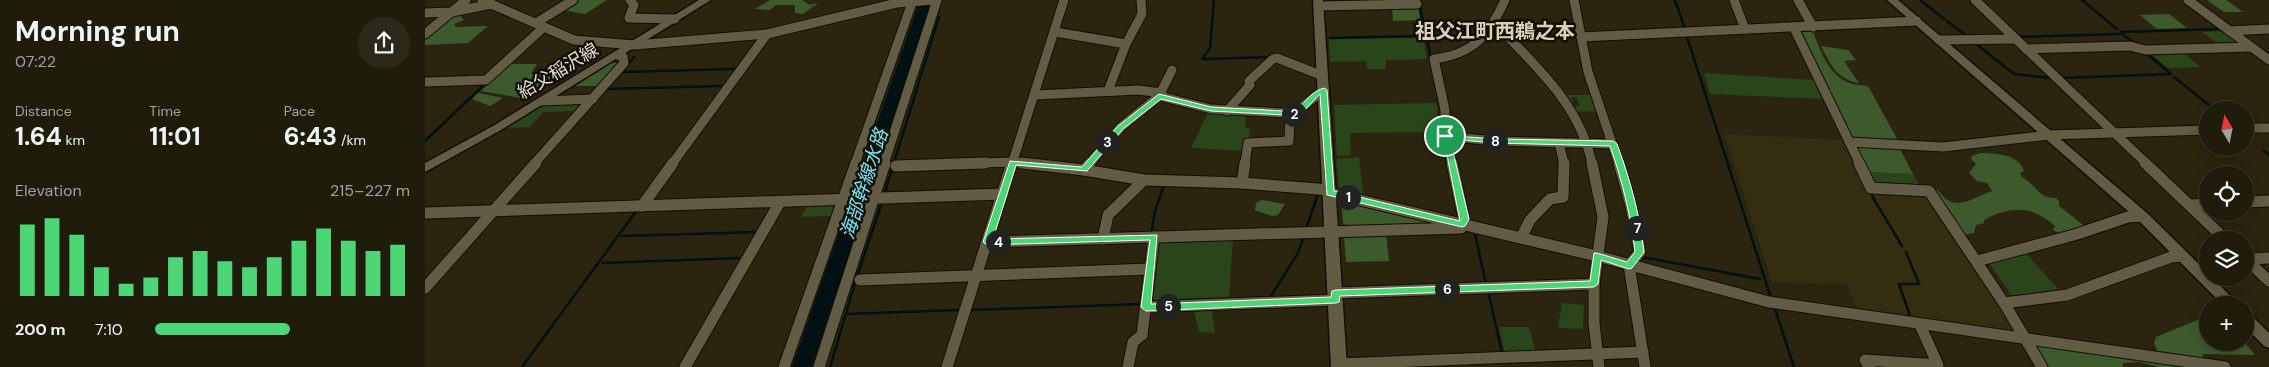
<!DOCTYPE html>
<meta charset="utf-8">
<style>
body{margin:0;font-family:"DM Sans","Noto Sans JP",sans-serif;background:#2d291a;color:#f1f3f6;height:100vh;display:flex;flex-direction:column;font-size:19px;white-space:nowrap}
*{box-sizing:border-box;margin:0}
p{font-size:16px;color:#a2a19d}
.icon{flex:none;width:28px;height:28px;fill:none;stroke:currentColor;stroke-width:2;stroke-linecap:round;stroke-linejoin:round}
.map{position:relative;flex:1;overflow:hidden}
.panel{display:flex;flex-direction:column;background:#201c0c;width:425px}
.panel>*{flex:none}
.needle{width:32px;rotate:350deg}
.controls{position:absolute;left:1774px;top:101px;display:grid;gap:10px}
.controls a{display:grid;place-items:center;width:55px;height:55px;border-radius:50%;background:#201c0c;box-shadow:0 2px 12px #0003,0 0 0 1px #3d3a2d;font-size:25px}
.pin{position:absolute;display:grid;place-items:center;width:42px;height:42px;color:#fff;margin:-21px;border:2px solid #fff;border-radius:50%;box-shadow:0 1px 5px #0007}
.km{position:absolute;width:25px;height:25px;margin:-12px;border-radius:50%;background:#222;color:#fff;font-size:14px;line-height:25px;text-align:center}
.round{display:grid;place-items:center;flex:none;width:52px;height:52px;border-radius:26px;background:#2d291a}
.summary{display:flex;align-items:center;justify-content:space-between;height:85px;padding:0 15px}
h1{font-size:28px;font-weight:700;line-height:38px}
.stats{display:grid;grid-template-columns:repeat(3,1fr);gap:8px;height:85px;padding:5px 15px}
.stats div{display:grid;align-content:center}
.stats b{font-size:25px;font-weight:700}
.stats small{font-size:14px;font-weight:400}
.stats p{font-size:14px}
.chart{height:140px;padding:10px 15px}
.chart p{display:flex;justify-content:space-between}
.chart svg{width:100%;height:90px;margin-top:5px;stroke:#4dd676;stroke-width:6}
ul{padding:0 15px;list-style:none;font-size:16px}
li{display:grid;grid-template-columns:80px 60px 1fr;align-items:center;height:38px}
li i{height:12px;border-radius:6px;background:#4dd676}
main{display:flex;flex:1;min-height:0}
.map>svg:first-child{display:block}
</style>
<main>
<section class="panel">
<div class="summary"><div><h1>Morning run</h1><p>07:22</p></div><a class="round"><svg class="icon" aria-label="share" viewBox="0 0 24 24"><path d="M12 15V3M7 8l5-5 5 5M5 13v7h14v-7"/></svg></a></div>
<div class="stats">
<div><p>Distance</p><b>1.64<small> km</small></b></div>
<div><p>Time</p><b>11:01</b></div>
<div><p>Pace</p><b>6:43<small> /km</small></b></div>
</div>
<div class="chart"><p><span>Elevation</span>215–227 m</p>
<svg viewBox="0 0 160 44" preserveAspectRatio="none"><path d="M5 44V9M15 44V6M25 44V14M35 44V30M45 44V38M55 44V35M65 44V25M75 44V22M85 44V27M95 44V30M105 44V25M115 44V17M125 44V11M135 44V17M145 44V22M155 44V19"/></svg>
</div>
<ul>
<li><b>200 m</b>7:10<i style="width:53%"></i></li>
</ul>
</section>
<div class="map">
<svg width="1844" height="367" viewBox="0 0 1844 367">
<rect width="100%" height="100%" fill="#2b2510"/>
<path fill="#342d0f" d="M1299,134L1419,140L1442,190L1503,195L1592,332L1434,314L1422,284L1347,282Z"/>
<g fill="#2b451b">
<path d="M1801,31L1821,45L1797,47L1777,32Z"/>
<path d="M998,37L1002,59L961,60V69H942L941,61L905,62L904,39Z"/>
<path d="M1755,50L1776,67L1743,68L1723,51Z"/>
<path d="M1279,73L1391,80L1400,99L1285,94Z"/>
<path d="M1140,95H1167L1173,111L1152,112L1148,107L1155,106L1151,97H1146L1148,102H1145Z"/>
<path d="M162,100L152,111L118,112L105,127L80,128L126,101Z"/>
<path d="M1012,103L1013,132L925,133L926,155L912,156L909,105Z"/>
<path d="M784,111L821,113L820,127L825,129L824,142L820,151L766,148Z"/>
<path d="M934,157L938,194L914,188L911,159Z"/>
<path d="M1441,172L1488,174L1497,189L1450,187Z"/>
<path d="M383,204L411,207L407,216L376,217Z"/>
<path d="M808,237L804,297L723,300L731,241Z"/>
<path d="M1599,251L1633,289L1587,296L1564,263Z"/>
<path d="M1137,303L1159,305L1158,329L1133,328Z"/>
<path d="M786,306L790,333L774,332L768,307Z"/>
<path d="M1074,327H1104L1111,354L1080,355Z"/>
</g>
<g fill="#3d5a2c">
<path d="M150,0H182L160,14L136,10Z"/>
<path d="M345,0H377L385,5L393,3L378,14L370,13V5H351L345,10L330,9Z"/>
<path d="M1782,0H1801L1818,12H1799Z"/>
<path d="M993,5L995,20L968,21L967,6Z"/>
<path d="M32,12L39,20L29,24L31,27L63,26L43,43L0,45V36Z"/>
<path d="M1744,14L1762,28L1732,29L1715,15Z"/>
<path d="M1373,28H1387C1393,46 1402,72 1420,81C1426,85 1435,85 1443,86L1475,144L1429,142Z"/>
<path d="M1396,46L1423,50L1431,60L1419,61L1434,83C1411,79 1406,65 1396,46Z"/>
<path d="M186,63H194L174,86H150Z"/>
<path d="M85,64H112L106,74L130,77L96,98L56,91Z"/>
<path d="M53,93L78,98L65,106L47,99Z"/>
<path d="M1430,144L1474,147L1488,174L1441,172Z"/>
<path d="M1555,153C1569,153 1594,154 1599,171L1595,173C1597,179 1600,178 1604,182C1614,191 1616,198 1631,198L1634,201V206L1661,227L1636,234L1628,230L1630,226C1607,205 1585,206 1559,220V223L1551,225L1549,233L1537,235L1508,189C1515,190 1515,194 1521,199C1534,210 1554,195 1567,191L1562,183L1552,181L1544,173L1551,164L1546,159L1547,156Z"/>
<path d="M916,197L1004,217L1008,227L926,229L918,223Z"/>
<path d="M837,200L860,204L853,215L847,216L830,210L831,203Z"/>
<path d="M961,233L964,261L921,262L919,238L926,234Z"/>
<path d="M1782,316V342L1820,343L1830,355L1777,354L1779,359L1733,352L1729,343L1731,337Z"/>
<path d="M1608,343L1779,367H1734L1714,362L1698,363V367H1620Z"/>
</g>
<path fill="#001013" d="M495,0H508L387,367H367Z"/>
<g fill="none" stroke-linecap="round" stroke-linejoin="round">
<g stroke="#001013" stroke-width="2.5">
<path d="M789,0L785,48L777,59L846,57"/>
<path d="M1250,0L1260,29"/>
<path d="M1495,0L1519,19"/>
<path d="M1657,0L1692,29"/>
<path d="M995,6L1006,59"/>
<path d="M1522,21L1543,37"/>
<path d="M1696,32L1797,29"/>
<path d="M1696,33L1709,43"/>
<path d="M1262,37L1346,298"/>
<path d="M1593,37L1694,34"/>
<path d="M905,38L999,36"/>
<path d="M1550,43L1589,74L1626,78"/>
<path d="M1721,53L1745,73"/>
<path d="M205,62L209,57"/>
<path d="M197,72L310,69"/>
<path d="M1749,77L1784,105"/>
<path d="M1636,78L1746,74"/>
<path d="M181,89L296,86"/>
<path d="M1016,136L1019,152"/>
<path d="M0,141L62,82"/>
<path d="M1839,151L1844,155"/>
<path d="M1020,156L1022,164"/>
<path d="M435,164L457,100"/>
<path d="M460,192L514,17"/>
<path d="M1447,196L1477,246"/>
<path d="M881,229L893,194"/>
<path d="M726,234L730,211L739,185"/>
<path d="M1050,234L1061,284"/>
<path d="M196,236L334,232"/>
<path d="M1481,252L1494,284H1474L1486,319"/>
<path d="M1217,257L1335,279"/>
<path d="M178,263L316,258"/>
<path d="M432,277L456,205"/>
<path d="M1063,291L1077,353"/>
<path d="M844,299L873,253L879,236"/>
<path d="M1349,306L1369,367"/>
<path d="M545,310L717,304"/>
<path d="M421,314L534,310"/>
<path d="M97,367L212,210"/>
<path d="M405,367L430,283"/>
</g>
<g stroke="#130e00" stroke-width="11">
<g id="minor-far1">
<path d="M57,0L149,40L209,45L342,34L472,3L509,0"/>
<path d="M205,0L209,5L204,18L250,19"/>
<path d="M1149,0L1163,72L1194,164"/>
<path d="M1309,0L1320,29"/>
<path d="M1373,0L1388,27"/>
<path d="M1550,0L1722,164"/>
<path d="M1763,0L1844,60"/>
<path d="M894,6L992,4"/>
<path d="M0,13L27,12L66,4"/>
<path d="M111,23L148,0"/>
<path d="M1070,23C1110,66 1155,104 1167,164"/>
<path d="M1369,28L1435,164"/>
<path d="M1804,31L1844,29"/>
<path d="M630,32L701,44"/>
<path d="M0,34L41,0"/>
<path d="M1156,37L1492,21"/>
<path d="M1514,40L1590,39"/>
<path d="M1601,49L1705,46L1720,50L1826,47"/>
<path d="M0,82L61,80L119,27"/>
<path d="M683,91L701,44L717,14L716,0"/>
<path d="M610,95L713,90L737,93"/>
<path d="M734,96L786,109L861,113L865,116L864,141L823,143L820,164"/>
<path d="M117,101L168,99"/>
<path d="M802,111L825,85L824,81L848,59L852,58L898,76"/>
<path d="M865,116L899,90"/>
<path d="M1820,128H1844"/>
<path d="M1020,136L1070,141L1188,144"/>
<path d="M1424,142L1518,147L1625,135L1782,130"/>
<path d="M1134,143L1139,164"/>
<path d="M109,164L199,63L198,57L193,55"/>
<path d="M247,164L342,34"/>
<path d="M430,164L488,0"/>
<path d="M459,164L512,0"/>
<path d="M523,164L588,162L608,164"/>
<path d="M587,164L639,0"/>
<path d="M664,164L696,127L734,96L747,70"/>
<path d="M1027,164L1020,133V110L1009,59C1049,54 1064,35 1080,0"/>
</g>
</g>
<g stroke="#130e00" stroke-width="13">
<g id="minor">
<path d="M597,163L659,170L719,180L817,183L905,190"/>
<path d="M1027,163L1039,219L1037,224"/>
<path d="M1167,163L1178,217L1169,284V323L1174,367"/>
<path d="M1194,163L1206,206L1215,252L1204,265L1220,367"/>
<path d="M1434,163L1446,188L1504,191L1579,303L1617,367"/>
<path d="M1720,163L1801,240"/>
<path d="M471,166L560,163"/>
<path d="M659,170L665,163"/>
<path d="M817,183L820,163"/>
<path d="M905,193L1172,256L1344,302L1800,367"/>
<path d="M1820,202L1844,201"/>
<path d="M1764,205L1782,204"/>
<path d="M217,206L248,163"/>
<path d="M0,213L578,194"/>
<path d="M1096,238L1105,220L1125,199L1138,197L1139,163"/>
<path d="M678,239L683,215L719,180"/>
<path d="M562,242L1036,228"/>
<path d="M1820,258L1844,281"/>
<path d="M1821,259L1844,258"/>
<path d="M1552,261L1649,235L1703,217L1717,216"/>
<path d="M435,280L725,269"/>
<path d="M0,288L111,163"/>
<path d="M911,293L1169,284"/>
<path d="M1579,303L1642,295L1746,257L1757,256"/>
<path d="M721,307L911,300"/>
<path d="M914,364L1218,352"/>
<path d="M260,367L355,202"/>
<path d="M359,367L431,163"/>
<path d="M394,367L460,163"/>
<path d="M522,367L587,163"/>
<path d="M703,367L708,342L717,335L729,237"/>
<path d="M1445,367L1440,360L1513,365L1495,325"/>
</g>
</g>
<g stroke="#130e00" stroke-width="3">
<g id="tertiary">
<path d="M888,0H898L922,367H906Z"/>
<path d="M1462,0H1473L1722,213L1782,272V278H1788L1814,305H1798L1712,219Z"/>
<path d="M1820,313L1825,314L1844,333V348L1839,346L1820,327Z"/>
</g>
</g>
<g stroke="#130e00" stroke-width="3">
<path id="secondary" d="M274,0H286L76,130L0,172V163L68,126Z"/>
</g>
<use href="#minor-far1" stroke="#625c45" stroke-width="9"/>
<use href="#minor" stroke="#625c45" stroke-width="11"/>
<use href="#tertiary" fill="#625c45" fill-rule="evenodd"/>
<use href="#secondary" fill="#625c45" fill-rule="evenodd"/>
</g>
<path fill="#4dd676" stroke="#fff" fill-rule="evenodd" d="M899,88L902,90L909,191L1035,221L1018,135L1070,139L1188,141L1192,144C1205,179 1215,215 1219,252L1207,268L1204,269L1176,260L1173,284L1169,287L915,296L914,302L911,303L721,311L716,307L725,240L562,245L558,242L585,161L657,167L693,126L734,94L786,107L860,111L865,113C879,106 884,92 899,88ZM895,94L902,195L1037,227L1040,226L1044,219L1025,139L1070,143L1185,146C1197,180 1206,216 1210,252L1202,262L1172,253H1169L1165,281L911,290L907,291L906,297L726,304L732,235L568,239L591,165L662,171L698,129L736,99L786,111L859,115L865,118L878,112Z"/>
<g text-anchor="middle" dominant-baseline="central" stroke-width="5" stroke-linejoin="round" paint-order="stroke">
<g font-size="18" fill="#e2dfd2" stroke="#110f06">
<text transform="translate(133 71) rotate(-31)">給父稲沢線</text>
</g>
<g font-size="19" font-style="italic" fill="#71e8f5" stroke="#110f06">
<text transform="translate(439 184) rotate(-72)">海部幹線水路</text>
</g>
<g font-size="20" font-weight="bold" fill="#d8d1b7" stroke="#110f06">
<text x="1070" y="31">祖父江町西鵜之本</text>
</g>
</g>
</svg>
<div class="controls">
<a><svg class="needle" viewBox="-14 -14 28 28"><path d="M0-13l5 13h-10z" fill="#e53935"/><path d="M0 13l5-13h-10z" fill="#a2a19d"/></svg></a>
<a><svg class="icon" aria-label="locate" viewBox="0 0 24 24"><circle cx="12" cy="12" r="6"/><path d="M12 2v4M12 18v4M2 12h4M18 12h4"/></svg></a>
<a><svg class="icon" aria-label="layers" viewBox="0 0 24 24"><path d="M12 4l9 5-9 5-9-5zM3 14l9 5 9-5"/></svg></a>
<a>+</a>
</div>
<div class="pin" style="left:1020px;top:136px;background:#1e9e55"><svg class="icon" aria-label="arrive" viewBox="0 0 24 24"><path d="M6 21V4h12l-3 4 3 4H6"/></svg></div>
<b class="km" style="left:923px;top:197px">1</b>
<b class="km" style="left:869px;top:114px">2</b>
<b class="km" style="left:682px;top:142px">3</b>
<b class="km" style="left:573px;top:242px">4</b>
<b class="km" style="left:743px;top:306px">5</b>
<b class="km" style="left:1022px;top:289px">6</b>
<b class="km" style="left:1212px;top:228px">7</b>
<b class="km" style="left:1070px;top:141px">8</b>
</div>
</main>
